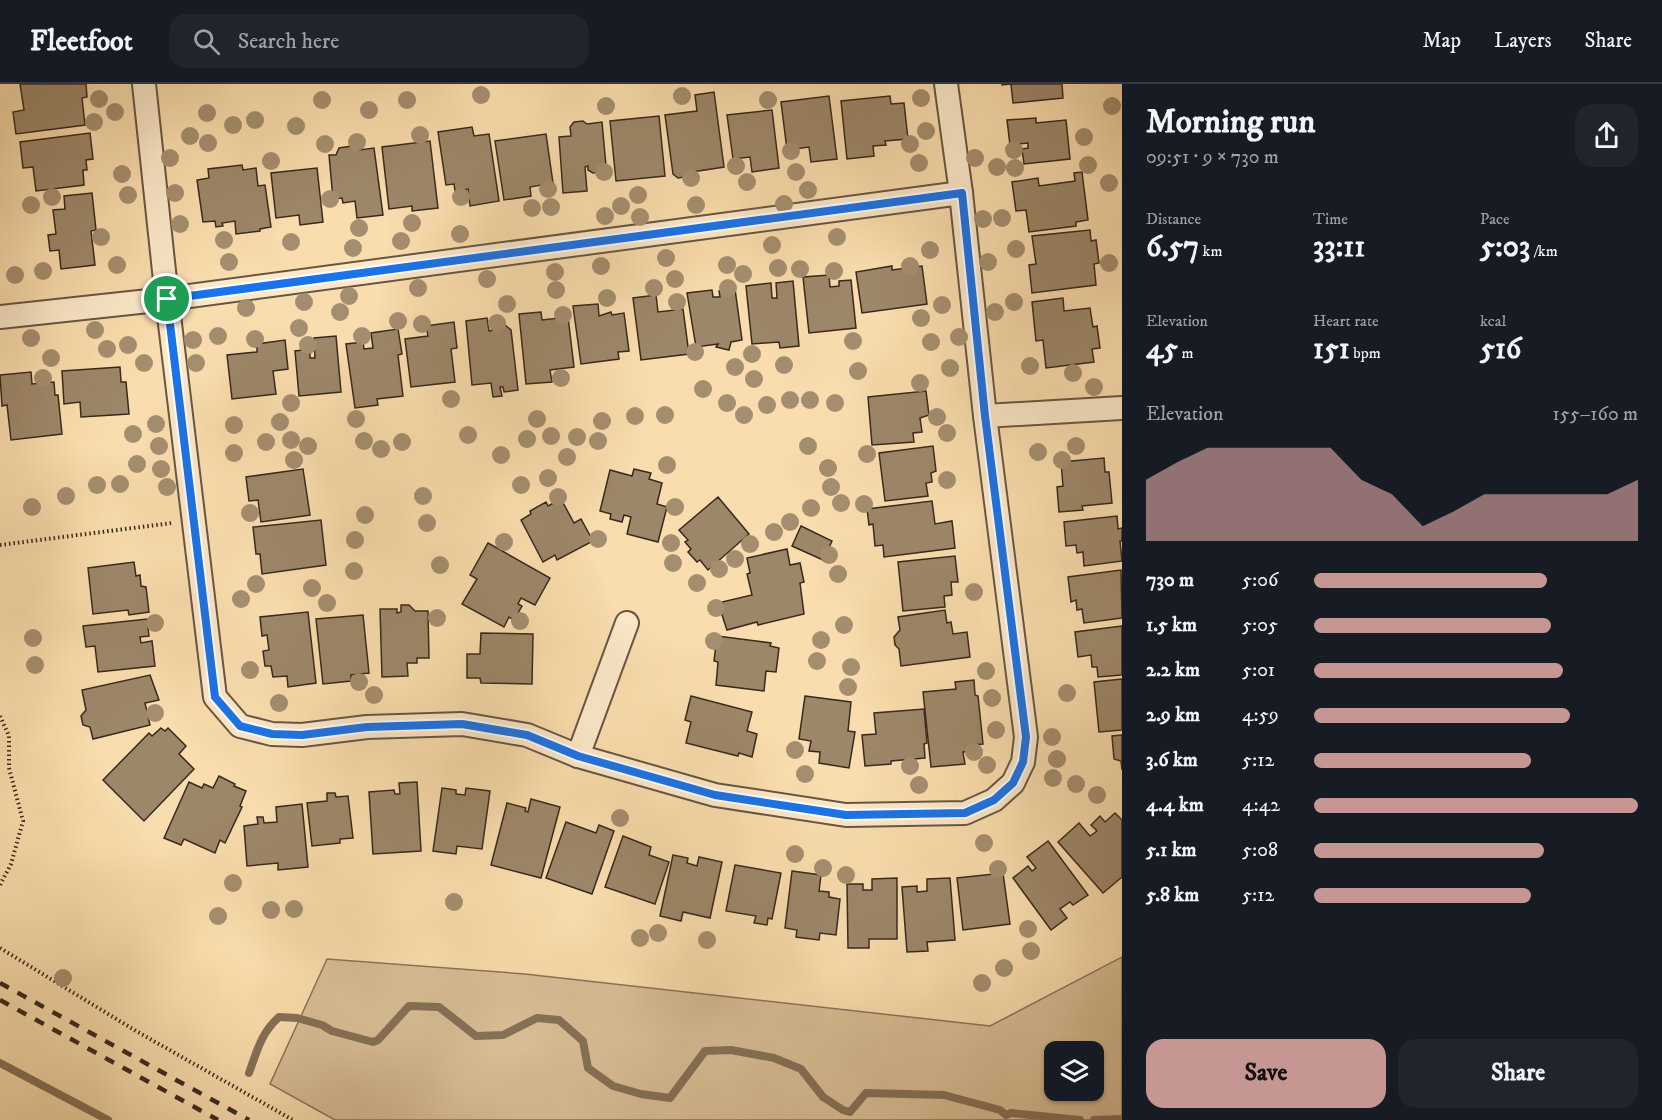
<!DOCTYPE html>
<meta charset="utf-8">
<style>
body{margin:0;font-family:"IM FELL DW Pica",serif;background:#20242c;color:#f1f3f6;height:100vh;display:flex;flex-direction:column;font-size:22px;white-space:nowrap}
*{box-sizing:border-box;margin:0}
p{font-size:20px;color:#9ea1a6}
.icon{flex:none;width:33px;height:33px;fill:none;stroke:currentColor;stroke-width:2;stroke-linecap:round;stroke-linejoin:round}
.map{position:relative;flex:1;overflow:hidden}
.side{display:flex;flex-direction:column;background:#171b24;width:540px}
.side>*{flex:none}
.fabs{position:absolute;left:1044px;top:957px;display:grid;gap:12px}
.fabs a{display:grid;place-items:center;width:60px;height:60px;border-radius:12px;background:#171b24;box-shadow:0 2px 4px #0004;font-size:30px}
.pin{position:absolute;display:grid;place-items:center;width:51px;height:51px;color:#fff;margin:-26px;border:3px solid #fff;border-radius:50%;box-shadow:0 2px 6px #0007}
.round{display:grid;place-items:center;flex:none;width:63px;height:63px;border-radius:18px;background:#20242c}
.headline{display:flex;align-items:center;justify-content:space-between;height:102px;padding:0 24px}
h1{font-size:33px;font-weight:700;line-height:45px}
.metrics{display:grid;grid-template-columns:repeat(3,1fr);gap:9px;height:102px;padding:6px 24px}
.metrics div{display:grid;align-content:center}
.metrics b{font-size:30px;font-weight:700}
.metrics small{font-size:16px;font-weight:400}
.metrics p{font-size:16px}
.chart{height:168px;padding:12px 24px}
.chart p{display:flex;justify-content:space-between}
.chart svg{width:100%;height:108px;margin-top:6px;fill:#c59692;opacity:.7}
.primary-button{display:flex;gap:12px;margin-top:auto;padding:12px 24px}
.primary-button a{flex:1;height:69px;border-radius:18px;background:#c59692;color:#111;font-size:24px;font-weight:700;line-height:69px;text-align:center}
.primary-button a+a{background:#20242c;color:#f1f3f6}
ul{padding:0 24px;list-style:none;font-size:20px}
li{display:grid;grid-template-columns:96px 72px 1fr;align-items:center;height:45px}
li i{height:15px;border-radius:8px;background:#c59692}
header{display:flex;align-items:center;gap:36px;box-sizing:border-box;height:84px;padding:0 30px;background:#171b24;border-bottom:2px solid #363941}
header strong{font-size:28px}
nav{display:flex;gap:33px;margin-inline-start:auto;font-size:21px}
.search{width:420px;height:54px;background:#20242c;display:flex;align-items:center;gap:15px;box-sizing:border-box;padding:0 21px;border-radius:18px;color:#9ea1a6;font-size:22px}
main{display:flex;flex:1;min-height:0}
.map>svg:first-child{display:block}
</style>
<header>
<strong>Fleetfoot</strong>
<div class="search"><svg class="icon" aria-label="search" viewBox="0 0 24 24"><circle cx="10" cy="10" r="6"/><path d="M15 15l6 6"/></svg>Search here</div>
<nav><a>Map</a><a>Layers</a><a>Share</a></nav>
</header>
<main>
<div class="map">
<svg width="1122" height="1036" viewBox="0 0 1122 1036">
<rect width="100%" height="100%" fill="#faddae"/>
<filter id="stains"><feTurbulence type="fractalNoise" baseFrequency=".00333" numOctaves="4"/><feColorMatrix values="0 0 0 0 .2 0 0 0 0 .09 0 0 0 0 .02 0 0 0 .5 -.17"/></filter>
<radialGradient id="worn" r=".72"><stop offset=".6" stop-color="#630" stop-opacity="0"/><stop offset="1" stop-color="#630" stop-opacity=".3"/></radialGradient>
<path fill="#d9be96" stroke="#88745a" stroke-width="1.5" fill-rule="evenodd" d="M1122,873V1036H335L270,1000L327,875L525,890L990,942ZM1054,968H1094V1006H1054Z"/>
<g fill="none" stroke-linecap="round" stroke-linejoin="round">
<g stroke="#857057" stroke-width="8">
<path d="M0,979L108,1036"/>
<path d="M249,989C257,967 261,949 279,933L297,934L322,941L332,947L373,958L378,956L409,922L439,923L476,952L503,951L537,934L559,936L583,957L588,984L613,1002L641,1010L670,1014L705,967L731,966L774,974L801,985L823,1013L843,1026L850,1028L866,1009L944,1011L1000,1026L1006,1031L1011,1029L1080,1036"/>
<path d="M1094,1036L1122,1035"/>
</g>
</g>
<g fill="#9d8769" stroke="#38291e" stroke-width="1.5">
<path d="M20,0H86L87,13L82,14L85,41L16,50L13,28L24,26Z"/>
<path d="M1002,0H1062L1063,14L1013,19L1011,0L1002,1Z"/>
<path d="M714,8L724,83L692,88L690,92L678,94L673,90L665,31L697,27L695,11Z"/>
<path d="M829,12L837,75L811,78L809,63L787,66L781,18Z"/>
<path d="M890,12L891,20L904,19L908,55L885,57L886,61L873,62L874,72L847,75L841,17Z"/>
<path d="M772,26L779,84L752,88L750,73L733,75L727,31Z"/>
<path d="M659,32L665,92L616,97L610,37Z"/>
<path d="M1036,34V39L1066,36L1070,75L1024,80L1022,65L1028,64V59L1010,61L1007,36Z"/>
<path d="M583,37L587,40L602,38L606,82L604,87L593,89L588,86V82L585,83L587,107L563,109L559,53L571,52L570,43L574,38Z"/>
<path d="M472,43L474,52L489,50L499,117L470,122L468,105L455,107L454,100L446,101L438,48Z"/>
<path d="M90,49L93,75L86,76L87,86H83L84,101L36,107L33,83L23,84L20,58Z"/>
<path d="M546,50L553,99L530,103L531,112L504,116L495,57Z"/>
<path d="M430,57L438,124L412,127V122L389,125L382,63Z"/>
<path d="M352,62L359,66L374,64L383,131L357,134L355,117L343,119L342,114L333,115L329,71H336L339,64Z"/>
<path d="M242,81L243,86L256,84L258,102L265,101L271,143L260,145V147L236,150L235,137L222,139L223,142L216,143L215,137L203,138L197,96L209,94L208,85Z"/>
<path d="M317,84L323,138L300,141L299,131L276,134L271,89Z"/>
<path d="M1082,88L1088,136L1076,138V142L1029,148L1026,126L1016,127L1012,98L1038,94L1039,102L1075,97L1074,89Z"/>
<path d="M92,109L96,146L91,147L95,181L61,185L59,166L50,167L48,151L56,150L53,126L65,125L64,112Z"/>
<path d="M1090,146L1091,157L1096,156L1099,179L1094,180L1096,201L1032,209L1029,181L1036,180L1032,152Z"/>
<path d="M892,182V186L922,182L927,220L862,229L856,188Z"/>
<path d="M829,191L830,203L839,202V197L851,196L856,244L809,249L803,193Z"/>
<path d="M793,197L799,262L780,264L779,258L752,260L746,202L771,199L772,214H777L776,199Z"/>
<path d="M735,205L742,256L731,258L729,266L716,263L718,260L696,263L687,209L712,206L713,213H720L719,207Z"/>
<path d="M656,211L658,228L683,225L689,270L641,276L633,214Z"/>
<path d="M1063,214L1064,227L1090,224L1093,243L1097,242L1100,264L1092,265L1094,278L1046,284L1043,256L1036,257L1032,218Z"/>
<path d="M598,220L599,232L611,228L612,231L624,229L629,267L618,268L619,275L581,280L573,222Z"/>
<path d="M541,228L542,236L568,233L574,283L550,286L552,298L526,300L519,230Z"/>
<path d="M487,234L489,247L495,246L497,241L504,240L511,246L518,306L504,308L503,303H500L502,312L493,313L491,299L472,301L466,237Z"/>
<path d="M454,238L457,264L451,265L455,298L411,303L405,255L428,252L426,242Z"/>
<path d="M398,245L402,270L398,271L403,312L377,315L378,321L355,324L346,260L363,258L364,265L373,264L371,249Z"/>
<path d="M336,252L341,308L299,312L295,267L310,265V274H315L314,254Z"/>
<path d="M285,256L288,285L273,287L276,310L232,315L227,271L257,268V260Z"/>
<path d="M120,283L121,298H126L129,330L81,333L80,318L64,320L62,287Z"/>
<path d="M31,288L32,300L54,298L55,311H58L62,350L11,356L7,321L2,322L0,291Z"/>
<path d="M926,307L929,331L920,334L922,348L913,349L914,358L872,361L868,313Z"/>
<path d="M933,362L936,387L931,389L932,398L926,399L928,412L885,417L879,369Z"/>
<path d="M1104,374L1105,388H1109L1112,419L1082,422L1083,426L1059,428L1057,403L1063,402L1061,378Z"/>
<path d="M303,385L310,431L261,438L258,416L249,417L246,393Z"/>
<path d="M634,385L651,389L649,395L662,399L657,420L667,423L658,458L627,450L631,433L624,431L622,438L610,435L611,430L600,427L610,386L632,392Z"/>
<path d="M718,413L749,450L708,486L700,476L697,478L688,468L691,465L685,458L688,456L679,446Z"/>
<path d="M561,415L574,439L581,435L593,457L557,476L555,471L543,478L521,436L531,430L530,427L546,418L548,422Z"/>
<path d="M932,417L935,440L952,437L955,464L884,473L883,461L875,462L873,440L869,441L867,425Z"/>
<path d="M1117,432L1118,445L1122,444V457H1120L1122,477L1084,482L1083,468L1077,469L1076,461L1066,462L1064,438Z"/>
<path d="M321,436L326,481L262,490L260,470H256L253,443Z"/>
<path d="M801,442L832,457L823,476L792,462Z"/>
<path d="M488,459L550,494L535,521L521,514L518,520L522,522L514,536L509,533L504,543L462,520L477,495L470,491Z"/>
<path d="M787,465L790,481L800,479L804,498L800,499L804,530L758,541L757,538L727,546L720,525L724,524L722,518L752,511L747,490L750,489L747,474Z"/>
<path d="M955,472L958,498H951L952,511L944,512L945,523L903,527L898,478Z"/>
<path d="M134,478L136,492L140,491L141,502L146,503L149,528L129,531L128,526L93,530L88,484Z"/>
<path d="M1121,486L1122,534L1084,539L1082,525L1077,526L1076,516L1071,518L1068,493Z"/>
<path d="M401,521H409L415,527H428L429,574H417V579H407L408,592L382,593L380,525H397V529L401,528Z"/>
<path d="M945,526L947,539L951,538L953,550L967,548L970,573L901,582L899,565L895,561L894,553L900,546L898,533Z"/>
<path d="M308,528L316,599L288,603L287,592L273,593L271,582H265L263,567L269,566L267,551L262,552L260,533Z"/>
<path d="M363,531L369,589L351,591V597L323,600L316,535Z"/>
<path d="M147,535L149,552L140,553L141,559L152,557L155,582L98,588L95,562L86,563L83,542Z"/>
<path d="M1122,542V591L1098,593L1097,583H1092L1091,571L1078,573L1075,548Z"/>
<path d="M481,549L533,550L532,600L481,599L480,594H467V570H480Z"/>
<path d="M717,552L771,559L770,562L779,564L776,588L766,587L764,607L716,601L718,578L714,577Z"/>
<path d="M150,591L159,616L145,619L150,641L93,655L90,643L83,641L81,632L86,626L82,606Z"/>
<path d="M1122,595V646L1099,648L1094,598Z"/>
<path d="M974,596L975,611L978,612L983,660L971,661V667L963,668L965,680L931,683L923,608L956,605L955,598Z"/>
<path d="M691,612L752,628L747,647L757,650L752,673L739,669L738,672L686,659L691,638L685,636Z"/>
<path d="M805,612L851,618L848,647L855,648L849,684L819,679L820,668L809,667L811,657L799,655Z"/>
<path d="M924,625L927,659L924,660L925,674L891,677V680L865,682L862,651L876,650L874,629Z"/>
<path d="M161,644L165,647L168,644L186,662L179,670L194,685L144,737L103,696L149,649L152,652Z"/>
<path d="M1122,651V686L1121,677L1114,675L1112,652Z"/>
<path d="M219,692L235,700L234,702L246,707L240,722L242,723L225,759L220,756L215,769L184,755L181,761L164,754L189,698L202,704L204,700L213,704Z"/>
<path d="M417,698L421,767L373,770L369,708L394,706L395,710H400L399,699Z"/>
<path d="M442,704L456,706V710L465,711L466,704L490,707L482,765L457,762L456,770L433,767Z"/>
<path d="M327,709H335L336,713L348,712L353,754L340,755V759L312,762L307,719L327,717Z"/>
<path d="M531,715L560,723L541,794L491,781L507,719L526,724L525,727L528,728Z"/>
<path d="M302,720L308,783L278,786V779L247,782L244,742L258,740L257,733H263L264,739L277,738L276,723Z"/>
<path d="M1115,729L1122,736V793L1103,809L1058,758L1079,739L1090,752L1097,747L1091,741L1100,732L1105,738Z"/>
<path d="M566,738L596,749L599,741L614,747L592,810L546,794Z"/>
<path d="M623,752L651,763L649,771L669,778L655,820L605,803Z"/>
<path d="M1048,757L1088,811L1073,821L1070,818L1060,825L1067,834L1051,846L1013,794L1028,782L1032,787L1036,784L1027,773Z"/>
<path d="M673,771L688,774L687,779L697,782L699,773L722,778L710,834L683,828L681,837L660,832Z"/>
<path d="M735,781L781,789L772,835L768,834L767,841L754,839L756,832L726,827Z"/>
<path d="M792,787L821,791L819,807L829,808V813L840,815L836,851L820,849L819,856L796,853L797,846L785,844Z"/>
<path d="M1003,789L1010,840L963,846L957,794Z"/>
<path d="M897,794V855H869V864H848L847,800H863V806H872V795Z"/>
<path d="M950,794L955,856L927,858L928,867L907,868L902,803L917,802V808L927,807V795Z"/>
</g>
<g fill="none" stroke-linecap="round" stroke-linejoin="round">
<g stroke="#685642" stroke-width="26">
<g id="street">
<path d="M144,0L167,215L215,613L240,642L272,650L302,651L367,643L462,640L527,651L578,672L715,711L846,731L965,729L994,716L1013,699L1023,678L1026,653L985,332L961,109L946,0"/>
<path d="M0,233L167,215L961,109"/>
<path d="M985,332L1122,324"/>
<path d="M578,672L627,539"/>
</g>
</g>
<g stroke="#38291e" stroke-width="4" stroke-dasharray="1.5 3" stroke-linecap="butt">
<path d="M0,461L172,439"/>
<path d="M0,632L9,652V684L23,737L11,780L0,801"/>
<path d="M0,864L136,947L293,1036"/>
</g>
<use href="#street" stroke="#fce9ca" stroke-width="22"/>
<g stroke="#38291e" stroke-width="4.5" stroke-dasharray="10 10" stroke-linecap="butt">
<path d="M0,899L249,1036"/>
<path d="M0,916L218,1036"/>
</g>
</g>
<g fill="#a58e6f">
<circle cx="481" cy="11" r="9"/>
<circle cx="682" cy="12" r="9"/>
<circle cx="921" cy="14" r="9"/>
<circle cx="99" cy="15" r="9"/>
<circle cx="322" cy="16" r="9"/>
<circle cx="407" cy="16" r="9"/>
<circle cx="768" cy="16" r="9"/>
<circle cx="606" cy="22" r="9"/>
<circle cx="1112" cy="22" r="9"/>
<circle cx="369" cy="26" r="9"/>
<circle cx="115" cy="28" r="9"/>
<circle cx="207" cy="29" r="9"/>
<circle cx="255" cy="36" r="9"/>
<circle cx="94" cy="38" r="9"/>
<circle cx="233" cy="41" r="9"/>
<circle cx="296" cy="42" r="9"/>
<circle cx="926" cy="47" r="9"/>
<circle cx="420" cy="51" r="9"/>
<circle cx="190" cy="52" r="9"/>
<circle cx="1084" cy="53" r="9"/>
<circle cx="357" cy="58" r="9"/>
<circle cx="208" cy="59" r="9"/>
<circle cx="325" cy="60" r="9"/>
<circle cx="910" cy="60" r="9"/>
<circle cx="1014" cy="66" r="9"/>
<circle cx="791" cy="67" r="9"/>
<circle cx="170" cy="74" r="9"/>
<circle cx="975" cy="74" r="9"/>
<circle cx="271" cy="77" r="9"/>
<circle cx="919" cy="79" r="9"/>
<circle cx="1088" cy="81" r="9"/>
<circle cx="736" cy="82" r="9"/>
<circle cx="997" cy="83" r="9"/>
<circle cx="1015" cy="84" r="9"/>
<circle cx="604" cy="88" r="9"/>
<circle cx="796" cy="88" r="9"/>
<circle cx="122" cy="90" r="9"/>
<circle cx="691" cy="94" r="9"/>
<circle cx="747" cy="98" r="9"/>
<circle cx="1109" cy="99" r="9"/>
<circle cx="548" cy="105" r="9"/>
<circle cx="808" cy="106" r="9"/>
<circle cx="175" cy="109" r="9"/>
<circle cx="128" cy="111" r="9"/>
<circle cx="638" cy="111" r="9"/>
<circle cx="52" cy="113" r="9"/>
<circle cx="461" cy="113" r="9"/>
<circle cx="330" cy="115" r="9"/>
<circle cx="784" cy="120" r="9"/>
<circle cx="31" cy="121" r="9"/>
<circle cx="696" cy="121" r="9"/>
<circle cx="621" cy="122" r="9"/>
<circle cx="551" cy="123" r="9"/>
<circle cx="532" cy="124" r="9"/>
<circle cx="605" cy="132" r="9"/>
<circle cx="640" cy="133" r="9"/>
<circle cx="1002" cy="134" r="9"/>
<circle cx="983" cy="135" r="9"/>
<circle cx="412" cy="139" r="9"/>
<circle cx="180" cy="140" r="9"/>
<circle cx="359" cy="144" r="9"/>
<circle cx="460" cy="150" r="9"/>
<circle cx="101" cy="153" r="9"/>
<circle cx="837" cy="153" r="9"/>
<circle cx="224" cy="156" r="9"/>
<circle cx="401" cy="157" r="9"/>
<circle cx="291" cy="158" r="9"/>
<circle cx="772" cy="161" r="9"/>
<circle cx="353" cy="164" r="9"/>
<circle cx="1016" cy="165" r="9"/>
<circle cx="930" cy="166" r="9"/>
<circle cx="666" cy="174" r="9"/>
<circle cx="229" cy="178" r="9"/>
<circle cx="988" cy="178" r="9"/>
<circle cx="1109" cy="179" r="9"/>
<circle cx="117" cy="181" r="9"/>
<circle cx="727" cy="181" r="9"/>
<circle cx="601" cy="182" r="9"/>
<circle cx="910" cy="182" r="9"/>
<circle cx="778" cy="184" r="9"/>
<circle cx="800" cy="185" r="9"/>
<circle cx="43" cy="187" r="9"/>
<circle cx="834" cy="187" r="9"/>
<circle cx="555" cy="188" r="9"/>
<circle cx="743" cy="190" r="9"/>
<circle cx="15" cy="191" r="9"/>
<circle cx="487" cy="195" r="9"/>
<circle cx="675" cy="195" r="9"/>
<circle cx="418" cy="204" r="9"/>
<circle cx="654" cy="204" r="9"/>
<circle cx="728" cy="204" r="9"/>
<circle cx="556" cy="206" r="9"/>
<circle cx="349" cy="212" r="9"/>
<circle cx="607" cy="214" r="9"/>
<circle cx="304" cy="218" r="9"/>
<circle cx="677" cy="218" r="9"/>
<circle cx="1014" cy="218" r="9"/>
<circle cx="507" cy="220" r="9"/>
<circle cx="942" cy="221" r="9"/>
<circle cx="246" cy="224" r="9"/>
<circle cx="340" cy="228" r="9"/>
<circle cx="995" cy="228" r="9"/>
<circle cx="563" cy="231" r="9"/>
<circle cx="921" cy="234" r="9"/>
<circle cx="398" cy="237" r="9"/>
<circle cx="497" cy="239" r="9"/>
<circle cx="422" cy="240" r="9"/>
<circle cx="299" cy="244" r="9"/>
<circle cx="95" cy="246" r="9"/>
<circle cx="218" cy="252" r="9"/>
<circle cx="362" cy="252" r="9"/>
<circle cx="959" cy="253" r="9"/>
<circle cx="31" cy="254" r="9"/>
<circle cx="255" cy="255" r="9"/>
<circle cx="193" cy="256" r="9"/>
<circle cx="853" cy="257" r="9"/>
<circle cx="931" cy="258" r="9"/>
<circle cx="128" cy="261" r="9"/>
<circle cx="308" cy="261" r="9"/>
<circle cx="107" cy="265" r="9"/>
<circle cx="695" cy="268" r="9"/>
<circle cx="752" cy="270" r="9"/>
<circle cx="51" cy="274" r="9"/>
<circle cx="144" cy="279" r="9"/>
<circle cx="196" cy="279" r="9"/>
<circle cx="784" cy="281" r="9"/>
<circle cx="1030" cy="282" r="9"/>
<circle cx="735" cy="283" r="9"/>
<circle cx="950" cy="284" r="9"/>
<circle cx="858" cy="287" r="9"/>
<circle cx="1073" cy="289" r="9"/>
<circle cx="43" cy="294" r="9"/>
<circle cx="561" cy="294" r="9"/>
<circle cx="754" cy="295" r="9"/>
<circle cx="920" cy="299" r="9"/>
<circle cx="1094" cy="303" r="9"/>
<circle cx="703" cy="305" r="9"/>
<circle cx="451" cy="315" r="9"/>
<circle cx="790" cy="316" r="9"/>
<circle cx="810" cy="316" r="9"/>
<circle cx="291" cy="319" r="9"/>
<circle cx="727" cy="319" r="9"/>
<circle cx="835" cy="319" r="9"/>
<circle cx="767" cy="321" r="9"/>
<circle cx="665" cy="331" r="9"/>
<circle cx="744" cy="331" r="9"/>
<circle cx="635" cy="332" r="9"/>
<circle cx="937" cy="333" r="9"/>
<circle cx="356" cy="335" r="9"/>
<circle cx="537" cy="335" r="9"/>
<circle cx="602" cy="337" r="9"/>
<circle cx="280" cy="338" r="9"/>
<circle cx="156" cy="340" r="9"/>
<circle cx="234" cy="341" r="9"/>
<circle cx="947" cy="349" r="9"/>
<circle cx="133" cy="350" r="9"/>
<circle cx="468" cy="351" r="9"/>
<circle cx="551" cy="352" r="9"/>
<circle cx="577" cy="353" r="9"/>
<circle cx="527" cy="355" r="9"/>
<circle cx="291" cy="356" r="9"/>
<circle cx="364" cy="357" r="9"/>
<circle cx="598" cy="357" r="9"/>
<circle cx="266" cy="358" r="9"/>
<circle cx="402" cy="358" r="9"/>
<circle cx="159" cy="362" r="9"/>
<circle cx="308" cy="362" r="9"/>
<circle cx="808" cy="362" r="9"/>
<circle cx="1076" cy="362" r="9"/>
<circle cx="381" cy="365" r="9"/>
<circle cx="1038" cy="368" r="9"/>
<circle cx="234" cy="369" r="9"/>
<circle cx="867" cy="370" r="9"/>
<circle cx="501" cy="371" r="9"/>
<circle cx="567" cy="373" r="9"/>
<circle cx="294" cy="376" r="9"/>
<circle cx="1062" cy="376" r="9"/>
<circle cx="137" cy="380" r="9"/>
<circle cx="667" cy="381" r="9"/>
<circle cx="828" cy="384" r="9"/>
<circle cx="161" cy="385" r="9"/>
<circle cx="548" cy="394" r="9"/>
<circle cx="947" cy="396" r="9"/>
<circle cx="120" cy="400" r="9"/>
<circle cx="97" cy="401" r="9"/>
<circle cx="521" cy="401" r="9"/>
<circle cx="167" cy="403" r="9"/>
<circle cx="831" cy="403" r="9"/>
<circle cx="66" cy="412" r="9"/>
<circle cx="423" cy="412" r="9"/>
<circle cx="558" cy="413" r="9"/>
<circle cx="841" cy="419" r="9"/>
<circle cx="864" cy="420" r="9"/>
<circle cx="32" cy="423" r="9"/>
<circle cx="675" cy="423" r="9"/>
<circle cx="811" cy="424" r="9"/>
<circle cx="250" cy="429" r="9"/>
<circle cx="365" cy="431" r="9"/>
<circle cx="790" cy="438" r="9"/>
<circle cx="427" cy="439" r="9"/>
<circle cx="774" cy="448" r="9"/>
<circle cx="598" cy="455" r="9"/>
<circle cx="355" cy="456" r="9"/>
<circle cx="504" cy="458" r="9"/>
<circle cx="671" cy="459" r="9"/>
<circle cx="750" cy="460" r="9"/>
<circle cx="829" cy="471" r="9"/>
<circle cx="735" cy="475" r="9"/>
<circle cx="673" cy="479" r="9"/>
<circle cx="440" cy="481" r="9"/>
<circle cx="719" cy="485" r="9"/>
<circle cx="354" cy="487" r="9"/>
<circle cx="838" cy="490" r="9"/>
<circle cx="697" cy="499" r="9"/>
<circle cx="256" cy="500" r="9"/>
<circle cx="312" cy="504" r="9"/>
<circle cx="974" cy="508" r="9"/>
<circle cx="241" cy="515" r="9"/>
<circle cx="327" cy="519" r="9"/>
<circle cx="716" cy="524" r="9"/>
<circle cx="437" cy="534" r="9"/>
<circle cx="520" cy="537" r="9"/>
<circle cx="155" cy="539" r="9"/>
<circle cx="844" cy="541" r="9"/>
<circle cx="33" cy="554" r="9"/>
<circle cx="821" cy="556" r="9"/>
<circle cx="714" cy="557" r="9"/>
<circle cx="817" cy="577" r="9"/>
<circle cx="35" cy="581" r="9"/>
<circle cx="851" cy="583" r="9"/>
<circle cx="250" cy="586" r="9"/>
<circle cx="986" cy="587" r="9"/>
<circle cx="359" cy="598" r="9"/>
<circle cx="848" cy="603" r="9"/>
<circle cx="1067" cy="609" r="9"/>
<circle cx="374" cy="611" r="9"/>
<circle cx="992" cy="614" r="9"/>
<circle cx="279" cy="619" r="9"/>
<circle cx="155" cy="629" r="9"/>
<circle cx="996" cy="646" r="9"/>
<circle cx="1052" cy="653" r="9"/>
<circle cx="795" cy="666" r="9"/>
<circle cx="974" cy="668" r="9"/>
<circle cx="1057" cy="675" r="9"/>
<circle cx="987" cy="681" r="9"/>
<circle cx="910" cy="682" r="9"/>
<circle cx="805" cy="690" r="9"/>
<circle cx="1053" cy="694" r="9"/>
<circle cx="1076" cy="700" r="9"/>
<circle cx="919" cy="701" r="9"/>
<circle cx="1097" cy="711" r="9"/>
<circle cx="620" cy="734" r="9"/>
<circle cx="984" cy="759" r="9"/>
<circle cx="795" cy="770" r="9"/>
<circle cx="823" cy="784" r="9"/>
<circle cx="998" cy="785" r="9"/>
<circle cx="846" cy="791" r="9"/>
<circle cx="233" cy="799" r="9"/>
<circle cx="454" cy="818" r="9"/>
<circle cx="294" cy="825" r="9"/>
<circle cx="271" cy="826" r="9"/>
<circle cx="218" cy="832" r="9"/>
<circle cx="1028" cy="845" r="9"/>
<circle cx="658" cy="849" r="9"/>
<circle cx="640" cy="854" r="9"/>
<circle cx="707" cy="856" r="9"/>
<circle cx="1031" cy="867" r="9"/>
<circle cx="1004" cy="884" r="9"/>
<circle cx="63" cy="894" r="9"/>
<circle cx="982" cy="899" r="9"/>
</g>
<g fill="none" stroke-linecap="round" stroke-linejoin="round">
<g stroke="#fff" stroke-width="12">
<path id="route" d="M962,109L985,332L1026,653L1023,678L1013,699L994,716L965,729L846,731L715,711L578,672L527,651L462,640L367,643L302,651L272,650L240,642L215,613L167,215Z"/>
</g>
<use href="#route" stroke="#1a73e8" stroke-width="8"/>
</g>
<rect width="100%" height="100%" filter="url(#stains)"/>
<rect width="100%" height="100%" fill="url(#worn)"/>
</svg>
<div class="fabs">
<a><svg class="icon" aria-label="layers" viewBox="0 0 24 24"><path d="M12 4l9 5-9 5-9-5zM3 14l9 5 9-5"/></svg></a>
</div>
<div class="pin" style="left:167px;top:215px;background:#1e9e55"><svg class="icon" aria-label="arrive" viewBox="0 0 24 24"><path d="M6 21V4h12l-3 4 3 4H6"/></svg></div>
</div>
<section class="side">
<div class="headline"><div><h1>Morning run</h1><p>09:51 · 9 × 730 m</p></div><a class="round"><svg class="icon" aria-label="share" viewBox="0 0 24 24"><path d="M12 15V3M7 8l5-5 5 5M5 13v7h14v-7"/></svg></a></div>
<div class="metrics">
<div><p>Distance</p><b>6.57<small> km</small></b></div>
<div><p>Time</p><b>33:11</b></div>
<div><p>Pace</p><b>5:03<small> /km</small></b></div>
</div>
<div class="metrics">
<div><p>Elevation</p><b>45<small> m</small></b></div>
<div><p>Heart rate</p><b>151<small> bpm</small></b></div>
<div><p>kcal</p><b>516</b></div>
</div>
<div class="chart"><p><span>Elevation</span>155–160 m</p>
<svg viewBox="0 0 160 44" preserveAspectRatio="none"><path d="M0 44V19L10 12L20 6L30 6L40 6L50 6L60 6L70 19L80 25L90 38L100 32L110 25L120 25L130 25L140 25L150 25L160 19V44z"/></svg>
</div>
<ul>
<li><b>730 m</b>5:06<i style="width:72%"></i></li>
<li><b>1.5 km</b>5:05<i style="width:73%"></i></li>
<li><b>2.2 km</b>5:01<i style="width:77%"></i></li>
<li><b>2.9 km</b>4:59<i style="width:79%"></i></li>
<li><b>3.6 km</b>5:12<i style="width:67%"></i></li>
<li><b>4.4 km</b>4:42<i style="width:100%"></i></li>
<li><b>5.1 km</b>5:08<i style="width:71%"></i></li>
<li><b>5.8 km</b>5:12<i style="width:67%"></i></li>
</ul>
<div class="primary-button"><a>Save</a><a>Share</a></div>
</section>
</main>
